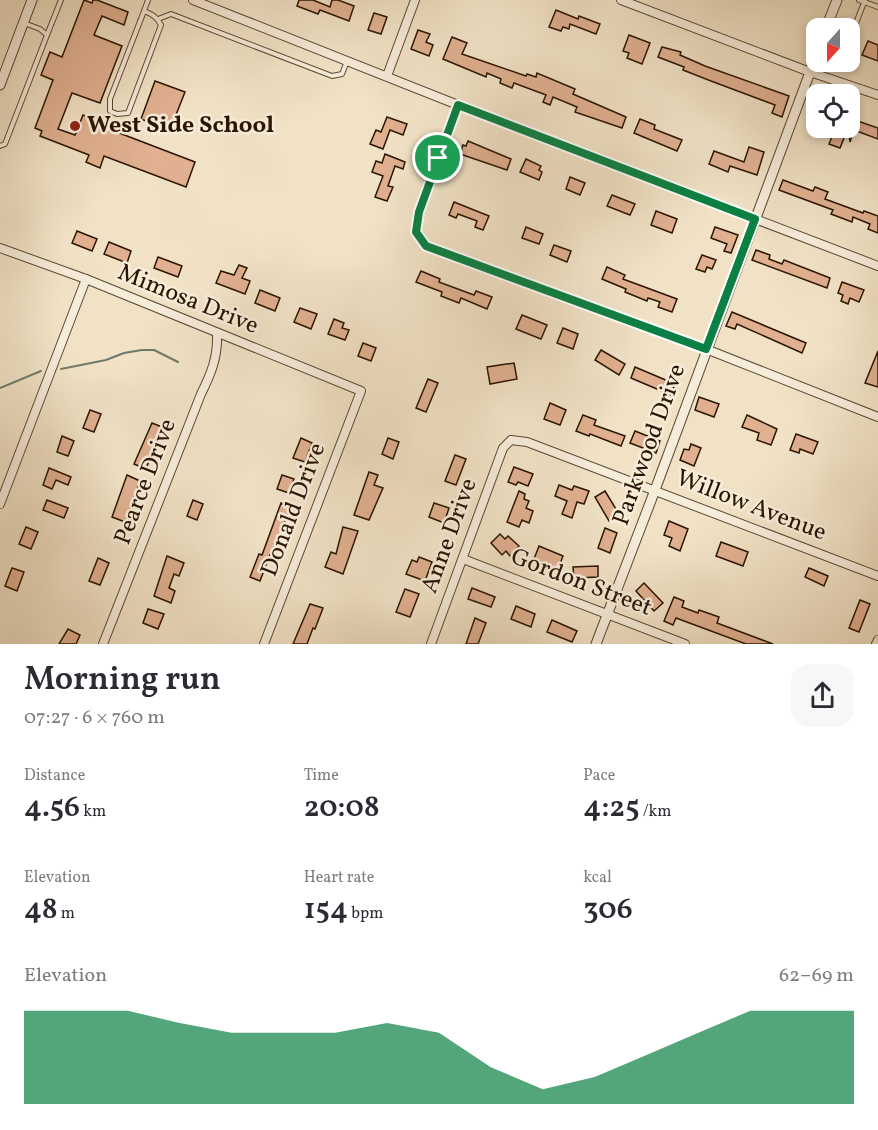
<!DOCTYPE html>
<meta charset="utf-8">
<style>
body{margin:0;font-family:Vollkorn,serif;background:#f7f7f7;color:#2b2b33;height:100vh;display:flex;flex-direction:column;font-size:22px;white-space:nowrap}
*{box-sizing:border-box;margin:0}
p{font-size:20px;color:#7c7c81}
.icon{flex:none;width:33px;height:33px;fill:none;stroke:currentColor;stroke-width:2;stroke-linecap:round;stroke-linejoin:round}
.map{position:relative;height:644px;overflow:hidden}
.panel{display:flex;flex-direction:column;background:#fff;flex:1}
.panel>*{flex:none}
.needle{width:39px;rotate:201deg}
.controls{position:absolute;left:806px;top:18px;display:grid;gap:12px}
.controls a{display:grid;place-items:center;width:54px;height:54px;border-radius:12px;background:#fff;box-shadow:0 3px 9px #0003;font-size:30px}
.pin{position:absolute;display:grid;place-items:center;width:51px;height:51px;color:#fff;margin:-26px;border:3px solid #fff;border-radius:50%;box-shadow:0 2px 6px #0007}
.round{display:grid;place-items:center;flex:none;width:63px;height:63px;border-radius:18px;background:#f7f7f7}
.headline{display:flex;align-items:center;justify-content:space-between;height:102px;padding:0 24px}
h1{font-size:33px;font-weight:600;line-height:45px}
.metrics{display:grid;grid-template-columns:repeat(3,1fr);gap:9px;height:102px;padding:6px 24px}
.metrics div{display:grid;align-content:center}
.metrics b{font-size:30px;font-weight:600}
.metrics small{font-size:16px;font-weight:400}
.metrics p{font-size:16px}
.chart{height:168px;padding:12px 24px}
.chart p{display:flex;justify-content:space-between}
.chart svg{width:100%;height:108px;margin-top:6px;fill:#0b8043;opacity:.7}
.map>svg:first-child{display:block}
</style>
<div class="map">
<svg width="878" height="644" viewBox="0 0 878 644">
<rect width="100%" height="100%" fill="#f1e2c6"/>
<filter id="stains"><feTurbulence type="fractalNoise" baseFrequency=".00333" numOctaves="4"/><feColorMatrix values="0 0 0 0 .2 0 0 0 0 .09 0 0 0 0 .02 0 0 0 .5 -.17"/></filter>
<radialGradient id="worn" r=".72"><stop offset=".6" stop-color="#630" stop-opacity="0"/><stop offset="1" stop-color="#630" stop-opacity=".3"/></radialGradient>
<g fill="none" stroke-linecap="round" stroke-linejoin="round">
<g stroke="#6e7a6c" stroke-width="2">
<path d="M61,369L106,360L124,353L142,350H154L178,362"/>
<path d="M0,388L41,371"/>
</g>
</g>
<g fill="#e0b090" stroke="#2b1502" stroke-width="1.5">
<path d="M84,0L92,3L93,0H97L128,12L124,25L102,16L94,35L122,46L100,103L72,93L58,129L75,135L83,115L115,128L114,131L195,162L186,187L104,156L100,168L86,162L89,155L40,136L42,131L35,128L53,80L41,75L50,52L62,57Z"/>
<path d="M299,0H313L330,7L332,0H338L354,6L349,21L320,10L318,14L297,6Z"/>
<path d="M556,10L578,19L579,16L600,24L596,34L570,24L569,29L563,27L561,31L549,27Z"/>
<path d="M374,13L387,17L381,34L368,30Z"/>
<path d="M418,30L430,34L426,42L433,45L429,56L411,49Z"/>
<path d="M629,35L650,43L642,64L627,58L629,53L623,51Z"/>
<path d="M452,37L467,43L462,54L526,76L527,74L536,77L537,73L575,89L573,94L626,117L622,128L575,112L577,107L553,97L550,105L543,102L546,95L514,83L512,88L500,83L501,79L487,73L486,77L443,59Z"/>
<path d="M868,41L878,45V61L862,55Z"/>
<path d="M662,47L681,52L680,55L705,66L789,96L782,117L772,113L775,105L711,81L683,70L684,67L658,57Z"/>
<path d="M155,81L185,92L170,130L141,119Z"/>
<path d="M387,117L407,124L403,135L390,130L383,149L370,144L376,130L381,132Z"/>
<path d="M849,118L878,128V139L854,130L850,142L849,135L846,133L840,148L829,144L835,129L832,128H849Z"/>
<path d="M640,119L655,125L654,129L682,140L677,151L634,133Z"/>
<path d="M468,141L511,159L507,170L460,154L463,145L466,146Z"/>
<path d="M749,147L764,152L757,175L730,166L728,172L709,164L714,151L744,162Z"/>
<path d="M385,154L405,162L403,169L395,166L388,186L393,187L387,201L375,197L383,176L372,172L376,161L382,163Z"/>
<path d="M526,159L541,166L539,170L542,172L539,180L520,172Z"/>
<path d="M570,177L585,183L580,195L566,189Z"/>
<path d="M783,180L813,191L815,187L828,192L825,199L863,213L864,211L878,216V233L868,229L870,224L853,217L852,222L831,214L833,210L779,190Z"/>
<path d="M612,195L635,204L630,215L607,206Z"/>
<path d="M454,202L489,216L483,230L475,227L477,221L458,214L456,218L449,215Z"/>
<path d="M656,211L677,219L672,233L651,225Z"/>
<path d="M526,227L543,234L539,244L522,238Z"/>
<path d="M715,227L738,235L731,253L724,251L727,244L711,238Z"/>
<path d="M77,231L97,239L92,251L72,243Z"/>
<path d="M109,242L131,251L127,263L104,254Z"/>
<path d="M554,245L571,251L567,262L550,255Z"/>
<path d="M756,250L770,255L769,259L782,264L784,260L830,278L827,288L752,260Z"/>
<path d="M702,255L716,260L712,269L707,267L705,272L696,269Z"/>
<path d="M158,257L182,266L178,277L154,268Z"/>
<path d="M239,265L247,268L242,278L250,281L245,294L216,283L221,271L234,275Z"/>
<path d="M607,267L625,275L623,279L677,299L672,312L658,307L660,302L648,298L647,301L625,292L626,289L602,279Z"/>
<path d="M421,271L440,279L439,282L474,295L476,291L492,297L487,309L461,298L459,303L441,296L442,292L416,282Z"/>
<path d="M842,282L864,290L859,302L850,298L848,304L841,301L843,295L838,293Z"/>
<path d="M260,290L280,298L275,311L255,303Z"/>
<path d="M300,308L317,314L311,329L294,322Z"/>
<path d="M732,312L806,343L802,353L737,324L735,329L726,326Z"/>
<path d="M522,315L547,325L541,339L516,329Z"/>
<path d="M334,319L344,323L342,328L349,330L345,340L328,334Z"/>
<path d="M563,328L578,334L573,349L557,343Z"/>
<path d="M363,343L376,348L371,361L358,356Z"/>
<path d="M601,350L625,364L619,375L595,360Z"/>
<path d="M878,351V387L865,383Z"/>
<path d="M514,363L517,379L490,384L487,367Z"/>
<path d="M635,367L675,384L671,395L631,378Z"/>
<path d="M428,379L438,383L426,412L416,408Z"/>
<path d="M699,397L719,404L714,417L695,410Z"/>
<path d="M550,403L566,410L560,425L544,419Z"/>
<path d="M90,410L101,414L94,432L83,428Z"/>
<path d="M583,415L596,420L594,425L625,436L621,446L590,434L589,436L576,431Z"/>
<path d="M747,415L777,429L771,445L757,440L759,433L742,427Z"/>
<path d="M152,423L162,427L146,469L134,464Z"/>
<path d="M635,431L660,441L656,453L630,443Z"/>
<path d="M796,434L818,442L813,454L800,449L799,453L790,450Z"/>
<path d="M62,436L74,441L68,456L57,452Z"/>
<path d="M301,438L312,443L305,462L293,458Z"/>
<path d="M388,438L399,442L393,459L382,454Z"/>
<path d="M691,444L701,448L694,466L680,460L684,449L689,450Z"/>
<path d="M455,455L466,459L456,485L445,481Z"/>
<path d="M514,467L533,474L528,486L518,482L516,485L508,482Z"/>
<path d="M49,468L71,477L68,485L56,480L52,489L43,485Z"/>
<path d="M369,472L378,475L374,485L383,488L369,520L354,515Z"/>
<path d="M127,475L140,481L125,522L112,517Z"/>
<path d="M282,475L294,479L289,493L277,489Z"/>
<path d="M559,485L572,490L574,486L589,491L584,504L577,502L572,518L562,514L567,501L555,496Z"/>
<path d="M519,491L525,494L524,499L529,501L526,508L533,511L529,523L522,520L519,527L507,522Z"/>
<path d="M605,491L619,514L609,521L595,497Z"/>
<path d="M47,500L68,508L64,518L43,510Z"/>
<path d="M193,500L203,504L197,520L187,516Z"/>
<path d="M281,503L290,507L274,553L271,552L260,581L250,577L259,554L262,555Z"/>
<path d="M434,503L449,508L444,523L429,517Z"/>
<path d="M669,521L688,529L680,551L669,546L672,538L664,535Z"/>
<path d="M26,527L38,532L31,549L19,544Z"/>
<path d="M343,527L358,531L343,574L325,567L331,552L336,554Z"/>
<path d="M605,528L617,533L610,553L598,548Z"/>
<path d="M500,534L505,539L508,536L519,546L510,556L506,551L502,555L491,543Z"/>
<path d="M721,542L748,552L743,566L716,556Z"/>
<path d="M539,546L563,556L558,569L534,559Z"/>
<path d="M167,556L184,563L179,576L174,574L169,588L175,591L171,603L154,596Z"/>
<path d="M419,557L432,562L425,581L406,574L412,560L417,562Z"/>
<path d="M98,558L109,563L100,585L89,581Z"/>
<path d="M598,566V577L574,578L573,567Z"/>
<path d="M12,568L24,572L17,591L5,586Z"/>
<path d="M809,568L828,576L824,586L805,577Z"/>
<path d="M644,583L663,603L654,611L636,591Z"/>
<path d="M472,588L495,597L491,607L468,599Z"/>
<path d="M405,589L419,594L410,617L396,612Z"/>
<path d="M674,597L684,601L682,607L698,613L699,610L719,617L717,623L773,644H746L676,618L673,625L664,621Z"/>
<path d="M860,600L870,604L859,632L849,628Z"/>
<path d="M310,604L323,608L315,629L313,628L307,644H293Z"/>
<path d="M516,606L535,614L531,627L511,619Z"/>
<path d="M148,609L164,614L158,629L143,623Z"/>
<path d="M475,618L486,623L478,644H466Z"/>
<path d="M552,620L577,631L572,642L547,632Z"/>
<path d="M68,629L80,635L76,644H59Z"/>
</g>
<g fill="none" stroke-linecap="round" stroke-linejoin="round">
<g stroke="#5c4833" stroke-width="6">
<g id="service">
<path d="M859,0L878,7"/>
<path d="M144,11C152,14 157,17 161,25L128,113L117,114L110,111V99L144,11L148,0"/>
<path d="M158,19L171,14L332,76L342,74L347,61"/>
<path d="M47,35L61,0"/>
<path d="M849,41L865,0"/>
<path d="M0,146L5,144L47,35L40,29L24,23"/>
</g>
</g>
<g stroke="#5c4833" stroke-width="10">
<g id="minor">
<path d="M193,0L458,105L878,266"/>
<path d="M621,0L810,72L878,95"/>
<path d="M387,76L415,0"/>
<path d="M458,105L419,212L416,232L426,246L706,349L878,417"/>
<path d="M0,248L86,279L361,391L264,644"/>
<path d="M0,504L86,279"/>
<path d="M463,559L685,644"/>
<path d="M103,644L201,394C211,374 218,357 217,334"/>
<path d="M431,644L503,448L511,440L527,442L878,576"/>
<path d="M876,644L878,640"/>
</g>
</g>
<g stroke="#5c4833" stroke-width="11">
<g id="tertiary">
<path d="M826,28L837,0"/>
<path d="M0,85L32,0"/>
<path d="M596,644L655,490L816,56"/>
</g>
</g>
<use href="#service" stroke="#f6ecda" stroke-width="4"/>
<use href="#minor" stroke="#f6ecda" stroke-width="8"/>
<use href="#tertiary" stroke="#f6ecda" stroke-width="9"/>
</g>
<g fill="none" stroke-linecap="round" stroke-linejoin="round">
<g stroke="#fff" stroke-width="12">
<path id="route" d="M458,105L755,219L706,349L426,246L416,232L419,212Z"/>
</g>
<use href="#route" stroke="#0b8043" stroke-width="8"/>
</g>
<circle fill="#8f2418" stroke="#f6ecda" stroke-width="2" cx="75" cy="126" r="6"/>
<g text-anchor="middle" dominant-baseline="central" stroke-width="5" stroke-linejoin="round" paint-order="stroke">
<g font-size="24" font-weight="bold" fill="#2b1502" stroke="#f6ecda" text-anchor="start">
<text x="87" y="126">West Side School</text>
</g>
<g font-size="24" fill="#2b1502" stroke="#f6ecda">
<text transform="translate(188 300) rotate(22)">Mimosa Drive</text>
<text transform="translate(650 445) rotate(-70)">Parkwood Drive</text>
<text transform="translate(146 482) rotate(-69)">Pearce Drive</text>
<text transform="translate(751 506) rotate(21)">Willow Avenue</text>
<text transform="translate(294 510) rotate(-69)">Donald Drive</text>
<text transform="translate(450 536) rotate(-70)">Anne Drive</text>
<text transform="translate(581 583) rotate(21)">Gordon Street</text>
</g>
</g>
<rect width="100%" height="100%" filter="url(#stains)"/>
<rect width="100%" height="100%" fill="url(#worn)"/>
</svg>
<div class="controls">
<a><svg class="needle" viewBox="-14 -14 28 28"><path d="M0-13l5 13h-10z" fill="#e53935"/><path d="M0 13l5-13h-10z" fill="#7c7c81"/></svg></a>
<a><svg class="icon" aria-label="locate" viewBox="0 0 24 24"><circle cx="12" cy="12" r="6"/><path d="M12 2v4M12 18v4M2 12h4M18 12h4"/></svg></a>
</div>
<div class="pin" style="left:438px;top:158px;background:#1e9e55"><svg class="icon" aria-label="arrive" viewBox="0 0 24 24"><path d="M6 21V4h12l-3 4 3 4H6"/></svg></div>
</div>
<section class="panel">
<div class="headline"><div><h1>Morning run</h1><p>07:27 · 6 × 760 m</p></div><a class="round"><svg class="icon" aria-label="share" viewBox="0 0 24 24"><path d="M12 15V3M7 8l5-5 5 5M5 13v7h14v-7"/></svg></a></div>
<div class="metrics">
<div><p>Distance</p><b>4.56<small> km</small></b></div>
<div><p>Time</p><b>20:08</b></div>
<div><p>Pace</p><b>4:25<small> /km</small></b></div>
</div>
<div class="metrics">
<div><p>Elevation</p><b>48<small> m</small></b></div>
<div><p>Heart rate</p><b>154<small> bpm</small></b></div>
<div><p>kcal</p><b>306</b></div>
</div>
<div class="chart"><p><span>Elevation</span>62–69 m</p>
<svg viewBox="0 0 160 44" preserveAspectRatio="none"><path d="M0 44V6L10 6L20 6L30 11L40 15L50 15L60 15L70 11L80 15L90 29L100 38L110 33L120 24L130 15L140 6L150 6L160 6V44z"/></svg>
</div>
</section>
